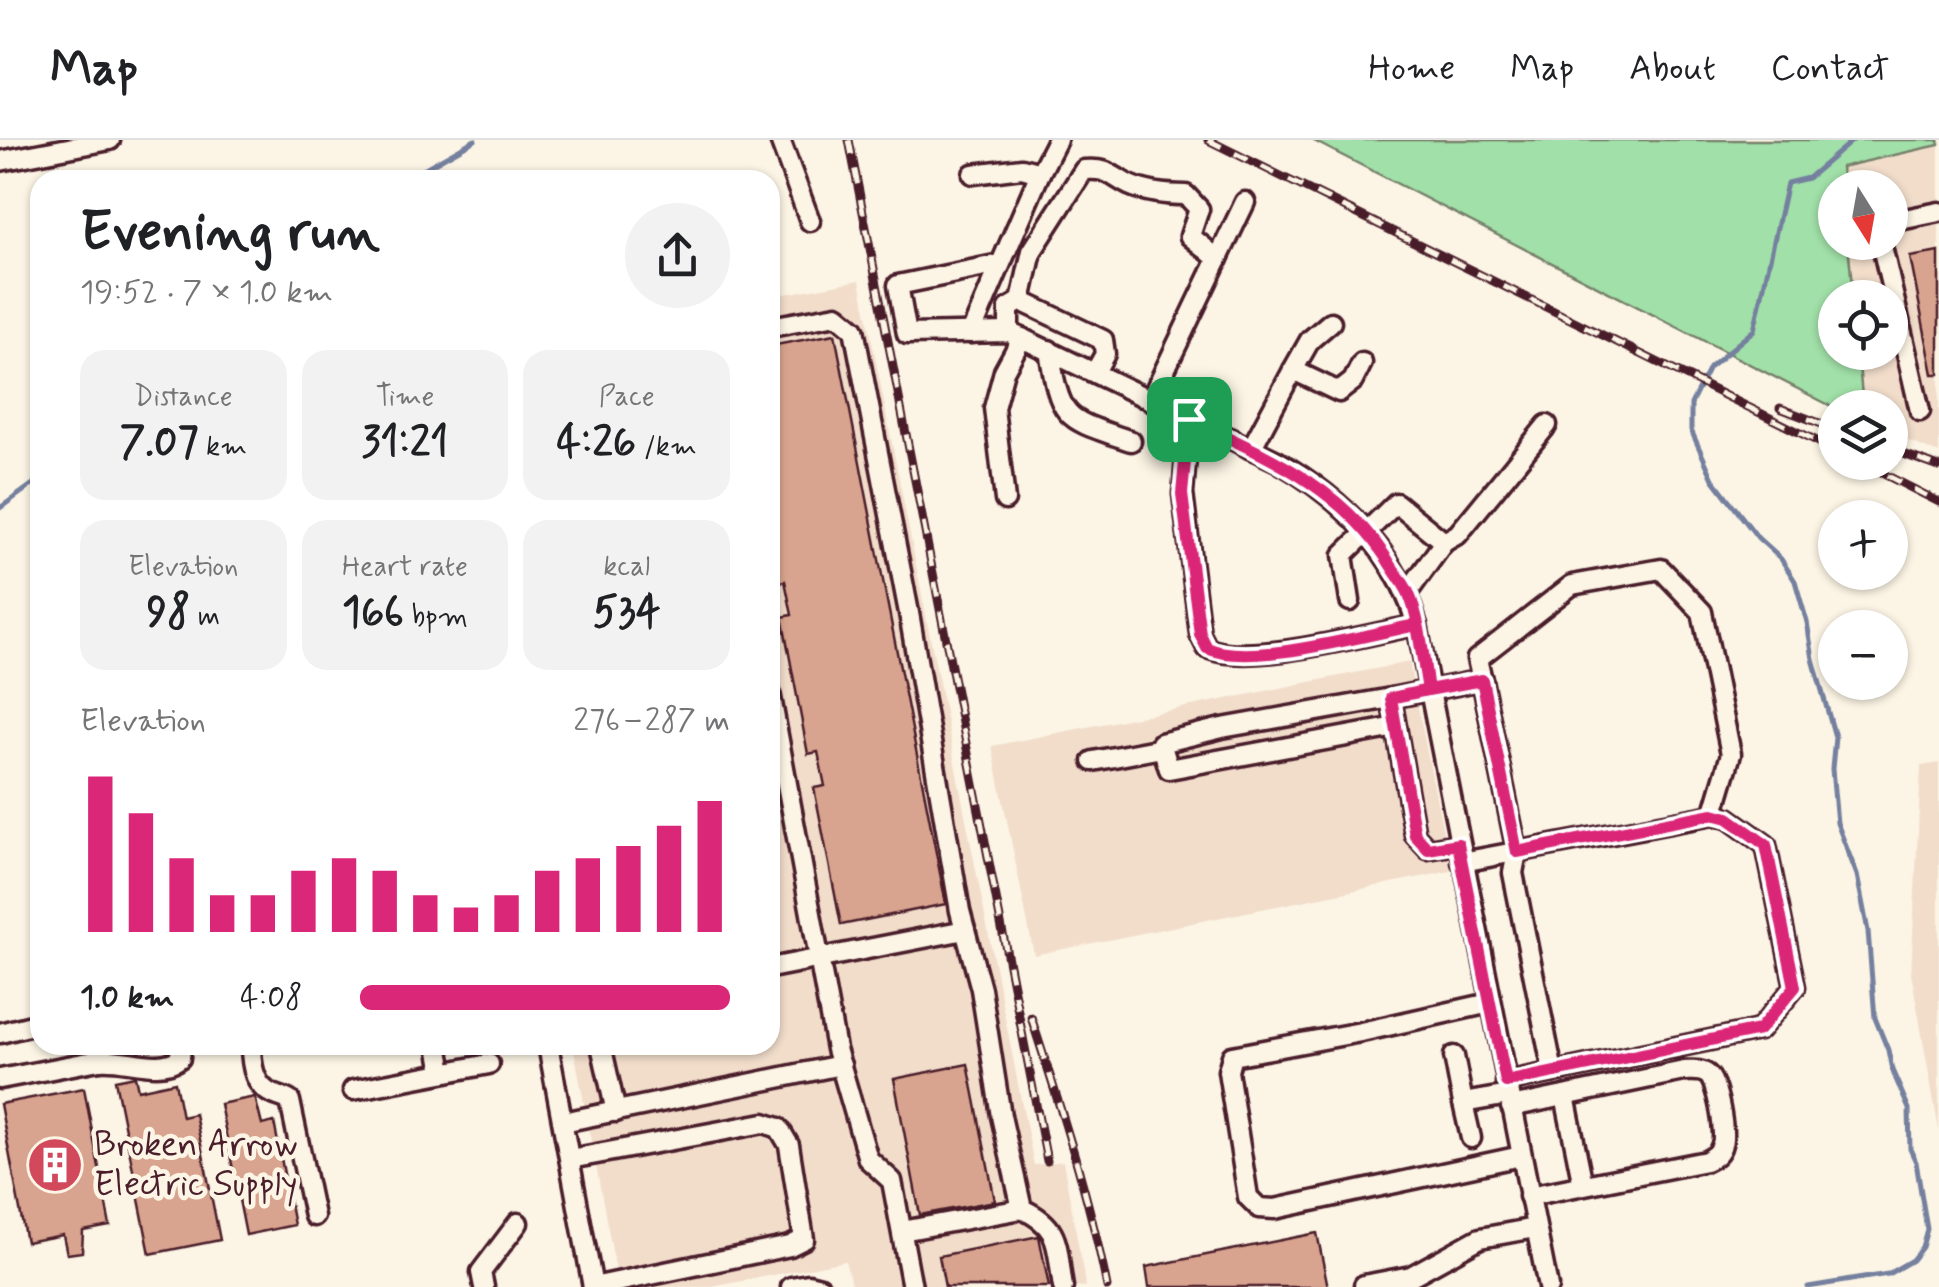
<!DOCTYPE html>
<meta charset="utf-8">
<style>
body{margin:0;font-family:Mynerve,sans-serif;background:#f2f2f2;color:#202124;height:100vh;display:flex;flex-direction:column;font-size:38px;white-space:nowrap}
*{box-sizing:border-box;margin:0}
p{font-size:32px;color:#757577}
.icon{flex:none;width:55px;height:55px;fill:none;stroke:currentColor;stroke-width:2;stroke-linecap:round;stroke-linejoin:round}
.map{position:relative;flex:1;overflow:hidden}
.panel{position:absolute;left:30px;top:30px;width:750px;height:885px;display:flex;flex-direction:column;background:#fff;border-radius:30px;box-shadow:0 2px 8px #0004}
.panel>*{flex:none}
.needle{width:65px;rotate:169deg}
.controls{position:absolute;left:1818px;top:30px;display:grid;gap:20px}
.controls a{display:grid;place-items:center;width:90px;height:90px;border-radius:50%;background:#fff;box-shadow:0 2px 8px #0004;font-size:50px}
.pin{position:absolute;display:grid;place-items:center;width:85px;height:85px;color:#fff;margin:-42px;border-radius:20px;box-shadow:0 5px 15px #0006}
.round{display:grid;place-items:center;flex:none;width:105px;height:105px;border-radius:52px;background:#f2f2f2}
.headline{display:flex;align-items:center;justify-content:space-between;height:170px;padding:0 50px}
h1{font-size:55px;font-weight:700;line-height:75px}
.stats{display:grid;grid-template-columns:repeat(3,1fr);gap:15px;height:170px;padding:10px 50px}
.stats div{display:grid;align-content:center;border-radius:25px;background:#f2f2f2;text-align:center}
.stats b{font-size:42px;font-weight:700}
.stats small{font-size:28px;font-weight:400}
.stats p{font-size:28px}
.chart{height:280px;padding:20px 50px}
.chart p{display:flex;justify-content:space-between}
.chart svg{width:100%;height:180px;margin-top:10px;stroke:#db2777;stroke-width:6}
ul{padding:0 50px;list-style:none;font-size:32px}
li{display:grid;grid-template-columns:160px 120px 1fr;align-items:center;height:75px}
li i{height:25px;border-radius:12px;background:#db2777}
header{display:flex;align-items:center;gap:60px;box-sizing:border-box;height:140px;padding:0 50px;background:#fff;border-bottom:2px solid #e0e0e0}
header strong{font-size:48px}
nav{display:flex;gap:55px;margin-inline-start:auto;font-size:35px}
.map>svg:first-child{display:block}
</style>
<header>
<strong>Map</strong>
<nav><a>Home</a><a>Map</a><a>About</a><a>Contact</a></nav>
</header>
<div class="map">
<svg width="1939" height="1147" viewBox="0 0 1939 1147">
<rect width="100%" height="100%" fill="#fcf5e5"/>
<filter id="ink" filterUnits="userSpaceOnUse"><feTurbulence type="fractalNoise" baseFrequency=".01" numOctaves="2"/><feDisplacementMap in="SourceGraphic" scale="20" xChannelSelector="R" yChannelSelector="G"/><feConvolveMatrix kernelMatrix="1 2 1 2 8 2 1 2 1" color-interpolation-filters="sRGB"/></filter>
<g filter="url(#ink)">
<g fill="#f2ddcb">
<path d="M1939,5V314L1890,293V268L1863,267L1858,213L1890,212V158L1853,157L1848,103L1890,102V48L1843,47L1841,26Z"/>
<path d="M860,140L1034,1025L1063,1021L1086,1147H852L845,1121L712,1147H619L573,905H770V157Z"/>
<path d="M1409,522L1451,731L1034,815L992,606Z"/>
<path d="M1939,623V991L1911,833L1921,626Z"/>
</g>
<path fill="#a1e0a8" stroke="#76806a" stroke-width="2.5" d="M1312,0H1939V5L1841,27L1843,47L1835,48V102L1848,103L1853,157L1835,158V212L1858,213L1863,267L1835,268Z"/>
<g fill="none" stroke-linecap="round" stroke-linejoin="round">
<g stroke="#75809f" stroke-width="5">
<path d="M404,40L475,0"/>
<path d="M0,368L40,339"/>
<path d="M1808,1147L1888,1134L1912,1120L1922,1107L1927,1089L1916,1022L1910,1009L1909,969L1892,930L1888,910L1875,878L1868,791L1857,735L1837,683L1832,629L1835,597L1813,519L1807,482L1795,441L1781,419L1758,398L1713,339L1691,290V264L1709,228L1754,190L1787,43L1808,38L1853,0"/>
</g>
</g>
<g fill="#d9a48f" stroke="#4a1f2b" stroke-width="2.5">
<path d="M1939,112V234H1933L1910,117Z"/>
<path d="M835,194L946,764L841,785L814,648L825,646L818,612L808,614L782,477L792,475L785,441L775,443L770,417V206Z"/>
<path d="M968,924L995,1061L920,1075L894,939Z"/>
<path d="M135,936L138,950L175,942L182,977L195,974L220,1100L150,1114L115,940Z"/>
<path d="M84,948L110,1086L83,1091L82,1112L67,1114L63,1095L26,1102L0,964Z"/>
<path d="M255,957L262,985L274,982L294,1085L246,1095L220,964Z"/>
<path d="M1317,1093L1328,1147H1149L1146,1127Z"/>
<path d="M1039,1096L1049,1147H945L939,1116Z"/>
</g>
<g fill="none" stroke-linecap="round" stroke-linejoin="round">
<g stroke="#4a1f2b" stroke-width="25">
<g id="minor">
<path d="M780,0L810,81"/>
<path d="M0,21L110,0"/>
<path d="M1040,33L1057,0"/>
<path d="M1890,82L1939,72"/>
<path d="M1881,102L1920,271"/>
<path d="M1000,124L898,145L907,194L1009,192L1277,321C1343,359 1396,411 1417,485L1548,1147"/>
<path d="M1021,161L1032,111L1084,30C1109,28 1109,35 1129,45C1147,53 1167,55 1186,55L1199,69L1190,96L1218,119"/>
<path d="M770,187L837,175L854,189L909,473L960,771L981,849L1001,976L1022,1069C1062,1087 1056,1107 1063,1147"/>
<path d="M1009,192V168L1021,161L1103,200L1105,214L1095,232"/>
<path d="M971,193L1040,33L1022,28L973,34"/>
<path d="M1049,210C1061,282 1064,278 1131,301"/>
<path d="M1293,230L1310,200L1331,182"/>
<path d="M1151,259L1245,62"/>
<path d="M1189,279L1183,354L1200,494L1207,508C1248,527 1369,494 1417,485"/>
<path d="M1251,309L1293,230L1339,252L1353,241L1362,223"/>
<path d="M1005,360L994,268L1004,231L1022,198"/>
<path d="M1444,402L1458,394L1547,285"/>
<path d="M1350,461L1343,415L1396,363L1444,402L1408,452"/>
<path d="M1482,540L1477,519L1572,445L1661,429L1702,472L1731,614L1713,675"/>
<path d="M770,552L836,909L868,1019L892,1041L912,1147"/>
<path d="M1391,558L1222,588L1161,603L1169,629L1396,587"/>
<path d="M1093,621L1162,608"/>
<path d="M1458,704L1428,709L1415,695L1391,558L1482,540L1517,712L1513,733L1553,932"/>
<path d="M1462,722L1713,675L1728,678L1766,705L1795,847L1759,890L1506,942"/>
<path d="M770,828L965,790"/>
<path d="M1490,863L1361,892L1232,916L1228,931L1248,1057L1259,1068L1275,1069L1521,1016"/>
<path d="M0,893L40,883"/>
<path d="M98,905L99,920C124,917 160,934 180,918L181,905"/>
<path d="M251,905C251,920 253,942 267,951C274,956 282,956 290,961L314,1076"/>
<path d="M438,905L443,932"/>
<path d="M548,905L593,1147L790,1106L804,1099L789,1005L779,988L764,983L570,1019"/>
<path d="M601,905L616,972"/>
<path d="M1454,916L1463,963L1509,955"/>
<path d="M0,939L99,920"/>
<path d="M353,950L489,924"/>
<path d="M1565,956L1583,1045"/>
<path d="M1463,963L1471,998"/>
<path d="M1511,967L1684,931C1692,931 1701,929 1708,935C1717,942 1726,993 1722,1004C1720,1013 1714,1017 1706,1021L1529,1056"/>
<path d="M563,982L841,925"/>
<path d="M902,1091L1022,1069"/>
<path d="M1364,1145L1411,1136L1480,1098L1535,1088"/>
<path d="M484,1147L481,1132L518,1083"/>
<path d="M791,1147L808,1144L820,1147"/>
</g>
</g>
<use href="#minor" stroke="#fcf5e5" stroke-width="18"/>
<g stroke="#4a1f2b" stroke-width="9">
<g id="rail">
<path d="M849,0L1047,1021"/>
<path d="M1208,0L1835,310"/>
<path d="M1780,268L1835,289"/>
<path d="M1890,309L1939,327"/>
<path d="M1860,322L1939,362"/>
<path d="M1031,877C1060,966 1089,1055 1107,1147"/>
</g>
</g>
<use href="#rail" stroke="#fcf5e5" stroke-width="5" stroke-dasharray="15" stroke-linecap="butt"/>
</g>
</g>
<g fill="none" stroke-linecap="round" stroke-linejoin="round" filter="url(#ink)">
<g stroke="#fff" stroke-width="20">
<path id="route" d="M1189,279C1268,317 1337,344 1387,419C1393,430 1402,440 1408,452C1421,481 1423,518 1428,550L1482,540L1517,712L1713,674L1728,678L1766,705L1795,847L1759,890L1506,942L1458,704L1428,709L1415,695L1391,558L1428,550L1417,485C1367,494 1251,528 1207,508L1200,494L1182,354L1189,279"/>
</g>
<use href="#route" stroke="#db2777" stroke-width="12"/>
</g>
<defs>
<g id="building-disc" transform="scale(2.875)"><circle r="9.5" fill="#d1495b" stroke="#fcf5e5"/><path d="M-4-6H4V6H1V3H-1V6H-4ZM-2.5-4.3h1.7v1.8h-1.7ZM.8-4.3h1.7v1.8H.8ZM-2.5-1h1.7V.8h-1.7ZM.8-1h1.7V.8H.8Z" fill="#fff"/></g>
</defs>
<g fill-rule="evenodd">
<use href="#building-disc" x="55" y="1025"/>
</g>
<g text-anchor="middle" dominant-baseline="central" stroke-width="9" stroke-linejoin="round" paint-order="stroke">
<g font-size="35" fill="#4a1f2b" stroke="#fcf5e5" text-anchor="start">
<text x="94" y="1005">Broken Arrow<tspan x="94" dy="40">Electric Supply</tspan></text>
</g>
</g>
</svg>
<div class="controls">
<a><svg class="needle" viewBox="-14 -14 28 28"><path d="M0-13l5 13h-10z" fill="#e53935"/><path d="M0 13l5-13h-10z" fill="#757577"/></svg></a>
<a><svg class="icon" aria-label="locate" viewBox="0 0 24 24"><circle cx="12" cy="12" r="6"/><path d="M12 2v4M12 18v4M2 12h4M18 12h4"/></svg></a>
<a><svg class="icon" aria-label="layers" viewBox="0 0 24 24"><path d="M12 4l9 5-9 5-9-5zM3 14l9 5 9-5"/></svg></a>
<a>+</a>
<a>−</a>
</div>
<div class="pin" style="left:1189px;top:279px;background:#1e9e55"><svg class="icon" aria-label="arrive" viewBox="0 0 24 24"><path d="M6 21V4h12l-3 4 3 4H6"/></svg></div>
<section class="panel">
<div class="headline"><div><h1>Evening run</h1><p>19:52 · 7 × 1.0 km</p></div><a class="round"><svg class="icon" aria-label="share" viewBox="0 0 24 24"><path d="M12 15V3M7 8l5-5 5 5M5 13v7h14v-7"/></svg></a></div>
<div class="stats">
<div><p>Distance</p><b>7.07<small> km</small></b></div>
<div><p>Time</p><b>31:21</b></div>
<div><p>Pace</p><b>4:26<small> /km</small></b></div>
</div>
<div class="stats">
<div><p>Elevation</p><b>98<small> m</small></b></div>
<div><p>Heart rate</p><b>166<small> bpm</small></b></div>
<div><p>kcal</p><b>534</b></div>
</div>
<div class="chart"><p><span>Elevation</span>276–287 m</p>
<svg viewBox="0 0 160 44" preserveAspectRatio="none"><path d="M5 44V6M15 44V15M25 44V26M35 44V35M45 44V35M55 44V29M65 44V26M75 44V29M85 44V35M95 44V38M105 44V35M115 44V29M125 44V26M135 44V23M145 44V18M155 44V12"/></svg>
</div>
<ul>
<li><b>1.0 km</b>4:08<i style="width:100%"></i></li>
</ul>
</section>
</div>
